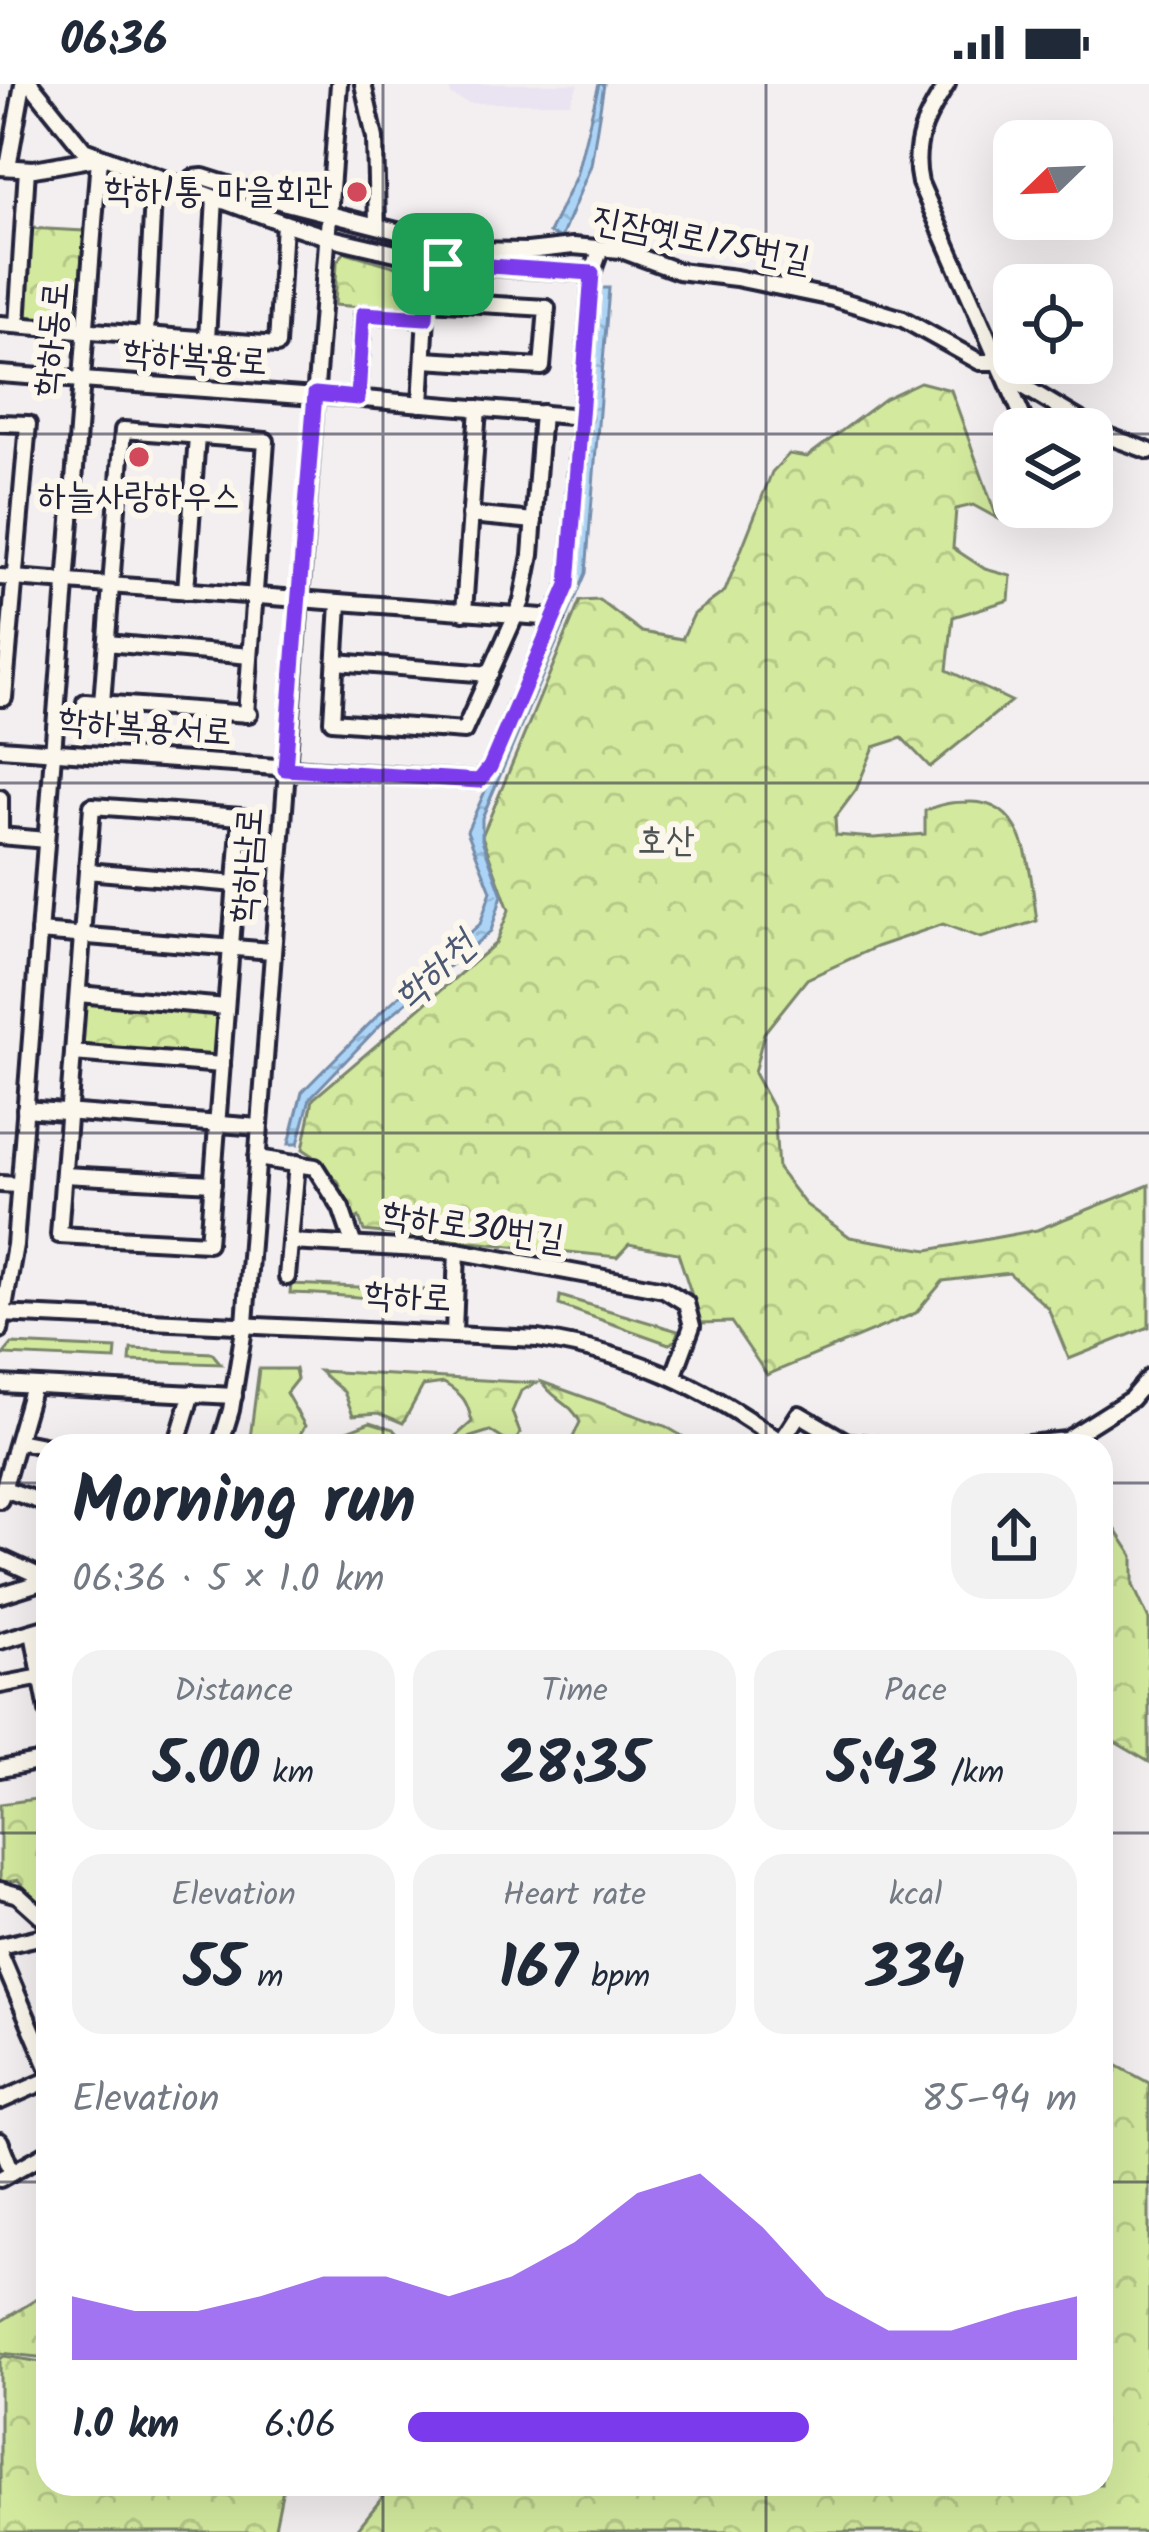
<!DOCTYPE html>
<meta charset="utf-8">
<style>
body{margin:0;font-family:Kalam,"Poor Story",sans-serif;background:#f2f2f3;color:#1f2937;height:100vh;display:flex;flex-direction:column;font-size:45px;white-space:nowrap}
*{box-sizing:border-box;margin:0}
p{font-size:39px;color:#747a83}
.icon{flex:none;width:66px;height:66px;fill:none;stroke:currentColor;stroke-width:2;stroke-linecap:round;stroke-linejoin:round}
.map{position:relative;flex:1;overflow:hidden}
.panel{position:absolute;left:36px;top:1350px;width:1077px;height:1062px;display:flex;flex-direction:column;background:#fff;border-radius:36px;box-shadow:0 12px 48px #0002}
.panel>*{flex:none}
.needle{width:78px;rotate:247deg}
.buttons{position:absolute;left:993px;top:36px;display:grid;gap:24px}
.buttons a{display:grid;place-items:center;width:120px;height:120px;border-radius:24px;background:#fff;box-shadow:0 12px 48px #0002;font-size:60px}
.pin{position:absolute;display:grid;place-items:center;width:102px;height:102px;color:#fff;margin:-51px;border-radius:24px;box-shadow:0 6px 18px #0006}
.round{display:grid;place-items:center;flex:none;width:126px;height:126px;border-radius:36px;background:#f2f2f3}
.head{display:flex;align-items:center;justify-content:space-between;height:204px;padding:0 36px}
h1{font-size:66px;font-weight:700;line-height:90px}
.metrics{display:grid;grid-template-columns:repeat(3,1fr);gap:18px;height:204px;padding:12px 36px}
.metrics div{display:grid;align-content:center;border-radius:30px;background:#f2f2f3;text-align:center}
.metrics b{font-size:60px;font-weight:700}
.metrics small{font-size:33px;font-weight:400}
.metrics p{font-size:33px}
.chart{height:336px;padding:24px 36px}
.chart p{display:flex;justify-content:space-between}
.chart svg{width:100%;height:216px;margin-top:12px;fill:#7c3aed;opacity:.7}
ul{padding:0 36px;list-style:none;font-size:39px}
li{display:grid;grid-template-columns:192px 144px 1fr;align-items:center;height:90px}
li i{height:30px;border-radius:15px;background:#7c3aed}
.status{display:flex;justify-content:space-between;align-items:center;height:84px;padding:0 60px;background:#fff;direction:ltr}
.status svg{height:33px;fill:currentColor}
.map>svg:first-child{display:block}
</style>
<div class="status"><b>06:36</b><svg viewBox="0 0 49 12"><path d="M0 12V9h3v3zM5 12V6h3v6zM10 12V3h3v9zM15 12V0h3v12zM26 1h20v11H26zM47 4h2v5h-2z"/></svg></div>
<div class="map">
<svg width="1149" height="2448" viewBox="0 0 1149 2448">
<defs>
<pattern id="forest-crowns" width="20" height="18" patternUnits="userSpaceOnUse" patternTransform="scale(3)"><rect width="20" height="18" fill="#d3e99d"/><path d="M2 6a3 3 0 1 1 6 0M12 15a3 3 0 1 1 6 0" fill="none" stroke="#b5c888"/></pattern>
<pattern id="water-ripples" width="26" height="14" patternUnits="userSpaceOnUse" patternTransform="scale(3)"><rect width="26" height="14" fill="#abd4f6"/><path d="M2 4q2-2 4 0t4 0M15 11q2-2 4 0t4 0" fill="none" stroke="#93b6d4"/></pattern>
</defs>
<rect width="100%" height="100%" fill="#f3eeef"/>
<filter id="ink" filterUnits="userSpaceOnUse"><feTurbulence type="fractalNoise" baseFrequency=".00833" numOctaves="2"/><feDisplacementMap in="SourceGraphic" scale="24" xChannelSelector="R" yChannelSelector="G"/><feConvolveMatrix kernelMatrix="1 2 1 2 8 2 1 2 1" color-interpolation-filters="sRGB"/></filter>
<g filter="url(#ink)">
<path fill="#e9e3f2" d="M449,0H578L570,19H469L451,11Z"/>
<g fill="#d3e99d" stroke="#7a866c" stroke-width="3">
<path d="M291,1200L445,1207L438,1218C388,1217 339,1210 290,1209Z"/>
<path d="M560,1212L678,1247L675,1257L669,1260L559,1221Z"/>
<path d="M12,1260L116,1265L115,1276L3,1271Z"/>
<path d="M131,1265L212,1269L221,1280L130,1277Z"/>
</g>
<g fill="url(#forest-crowns)" stroke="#7a866c" stroke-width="3">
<path d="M28,144L84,147L77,234L71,239L26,236L22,231Z"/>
<path d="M345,168L414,188L418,194L416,227L335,221L337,177Z"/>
<path d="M920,298L951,306L997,434L973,421L956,425L953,464L985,485L1011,492L1009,516L953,533L947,586L1011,617L930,683L902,654L874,663L856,706L835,734L836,751L874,754L925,750V727C942,719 953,718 971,718C1030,718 1030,792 1037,837L981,854L943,840L876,863L807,895L764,949L754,989L774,1026L778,1085L805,1120L850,1153L928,1166L1037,1146L1149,1101V1243L1069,1275L1048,1224L1009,1189L943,1197L916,1229L767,1291L731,1238L701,1239L678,1169L629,1160L617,1173L364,1147L359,1133L353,1136L338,1097L308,1075L312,1071L303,1065L313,1015L496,859L509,826L482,752L580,517L599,516L642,548L682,555L694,530L725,507L772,388L789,370L807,373L884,315Z"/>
<path d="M83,915L213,927L217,933L214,971L209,974L81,965L75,958Z"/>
<path d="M259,1285H295L297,1295L286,1309L305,1342L293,1362H249Z"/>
<path d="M319,1287L537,1299L521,1307L512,1328L520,1349L514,1362L490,1347L458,1357L456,1352L472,1338C467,1316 463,1311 444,1299L423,1302L403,1339L379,1329L353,1331L344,1308Z"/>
<path d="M542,1298L665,1342L699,1362H679L661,1353L650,1362H569L580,1338C572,1319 552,1315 542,1298Z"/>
<path d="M370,1338L393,1345L407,1362H337L347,1347Z"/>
<path d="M1103,1426L1133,1472V1501L1149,1536V1678L1101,1650Z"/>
<path d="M43,1714L42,1784L45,1733L48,1732V1830L18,1796L0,1799V1720Z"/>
<path d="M1101,1973L1149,1999V2448H355L393,2400H1101Z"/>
<path d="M48,2208V2274L0,2269V2238Z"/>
<path d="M4,2272L48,2279V2400H284L274,2448H0V2275Z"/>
</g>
<g fill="url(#water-ripples)" stroke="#748dab" stroke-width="3">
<path d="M599,0H604L591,81L561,154L549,149L576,92Z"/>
<path d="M601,204H609L586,489L482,734V756L502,811L491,847L384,937L310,1014L298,1060H289L302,1008L382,927L480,840L491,807L467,747L574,511Z"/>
</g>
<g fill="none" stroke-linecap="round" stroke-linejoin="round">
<g stroke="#22223b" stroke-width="22">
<g id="minor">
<path d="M31,0L84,66L284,139L327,153L443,180L592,189"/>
<path d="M363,0L375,54L377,140"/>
<path d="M947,0C926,33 911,59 920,99L1028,345"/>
<path d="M0,83L34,85L96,74"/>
<path d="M8,83L23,0"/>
<path d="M186,104L193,94L203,93L286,119L472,166L528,167L573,162L621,166L678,187L736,194L833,214L903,235L980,278H1001"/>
<path d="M0,240L277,261L284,139"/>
<path d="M17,241L27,85"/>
<path d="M146,250L154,92"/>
<path d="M207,255L215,114"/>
<path d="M424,276L542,283L547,224L427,217"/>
<path d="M0,290L315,313"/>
<path d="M1006,292L1105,351L1149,367"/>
<path d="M315,311L582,333"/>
<path d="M358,314L363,230L426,234"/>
<path d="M421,320L429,178"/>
<path d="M0,339L28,340L4,614H0"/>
<path d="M470,431L534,437"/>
<path d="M0,493L556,534"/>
<path d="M186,507L197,352"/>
<path d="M339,519L332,637L464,647L522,517L531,471L542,329"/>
<path d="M464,528L478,324"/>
<path d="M107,559L250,572"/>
<path d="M336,578L490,590"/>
<path d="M85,618L249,630"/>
<path d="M102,619L123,346L266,357L246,630"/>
<path d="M0,664L479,697L490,683L568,501L592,189L600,167"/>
<path d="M0,714V752"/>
<path d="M92,722L241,733L208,1159L59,1151Z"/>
<path d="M0,752L46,756"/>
<path d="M87,787L236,800"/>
<path d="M39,848L272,867"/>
<path d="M78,910L226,923"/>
<path d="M73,969L222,981"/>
<path d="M25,1025L259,1043"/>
<path d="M257,1074L315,1083L341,1124L353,1159"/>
<path d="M64,1091L213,1099"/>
<path d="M0,1100L19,1101"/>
<path d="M290,1158L457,1167L664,1205L686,1219L692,1242L674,1291"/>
<path d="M287,1193L297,1079"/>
<path d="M0,1230L538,1255C637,1271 699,1299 781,1358L799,1330L847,1358L889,1362"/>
<path d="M0,1246L15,1161L99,74"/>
<path d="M454,1249L457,1167"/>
<path d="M0,1300L234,1312"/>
<path d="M18,1357L48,1363"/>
<path d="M176,1362L192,1309"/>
<path d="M220,1362L231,1326L245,1239L339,0"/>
<path d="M1010,1362L1066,1356L1131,1315L1149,1294"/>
<path d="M4,1405L48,1420"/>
<path d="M0,1416L33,1302"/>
<path d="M0,1474L48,1496"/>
<path d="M0,1511L48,1496"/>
<path d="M33,1549L48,1627"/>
<path d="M0,1557L48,1543"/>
<path d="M0,1601L42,1593"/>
<path d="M0,1685L48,1676"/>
<path d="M0,1806L18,1811L48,1838"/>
<path d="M0,1862L48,1851"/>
<path d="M0,1870L48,1983"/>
<path d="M0,2017L48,1996"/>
<path d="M0,2057L12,2088"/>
<path d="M0,2095L48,2068"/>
</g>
</g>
<g stroke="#22223b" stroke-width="27">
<path id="major" d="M781,1358L787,1362"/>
</g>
<use href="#minor" stroke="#fbf7ec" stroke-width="14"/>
<use href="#major" stroke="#fbf7ec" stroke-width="18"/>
</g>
</g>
<g fill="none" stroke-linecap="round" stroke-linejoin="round" filter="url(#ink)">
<g stroke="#fff" stroke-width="24">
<path id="route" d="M429,178L592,189L568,501L490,683L479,697L285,685L315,310L358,314L363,230L426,234Z"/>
</g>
<use href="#route" stroke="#7c3aed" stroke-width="15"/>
</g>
<path fill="none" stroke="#22223b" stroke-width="3" stroke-opacity="0.55" d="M383,0V1362M766,0V1362M0,350H1014M1092,350H1149M0,699H1149M0,1049H1149M0,1399H48M1101,1399H1149M0,1749H48M1101,1749H1149M0,2098H48M1101,2098H1149M383,2400V2448M766,2400V2448"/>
<g fill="#d1495b" stroke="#fbf7ec" stroke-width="4.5">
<circle cx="357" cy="108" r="12"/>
<circle cx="139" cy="373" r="12"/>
</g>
<g text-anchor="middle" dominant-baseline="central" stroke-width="12" stroke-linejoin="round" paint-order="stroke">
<g font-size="36" fill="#22223b" stroke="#fbf7ec" text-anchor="end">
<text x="333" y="108">학하1통 마을회관</text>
<text x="139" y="413" text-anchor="middle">하늘사랑하우스</text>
</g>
<g font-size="36" fill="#22223b" stroke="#fbf7ec">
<text transform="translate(701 157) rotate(11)">진잠옛로175번길</text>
<text transform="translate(53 255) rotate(-85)">학하동로</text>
<text transform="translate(195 275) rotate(4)">학하복용로</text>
<text transform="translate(145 644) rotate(4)">학하복용서로</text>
<text transform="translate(248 781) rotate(-86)">학하남로</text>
<text transform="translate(473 1144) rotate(8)">학하로30번길</text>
<text transform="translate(408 1214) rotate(3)">학하로</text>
</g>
<g font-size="36" fill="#4e5454" stroke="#fbf7ec">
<text x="666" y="758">호산</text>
</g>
<g font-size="39" font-style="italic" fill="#4b5773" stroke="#fbf7ec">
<text transform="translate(436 888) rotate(-43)">학하천</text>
</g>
</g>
</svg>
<div class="buttons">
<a><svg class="needle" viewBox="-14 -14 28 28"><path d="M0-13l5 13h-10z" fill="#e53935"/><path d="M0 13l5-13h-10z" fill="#747a83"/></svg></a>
<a><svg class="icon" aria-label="locate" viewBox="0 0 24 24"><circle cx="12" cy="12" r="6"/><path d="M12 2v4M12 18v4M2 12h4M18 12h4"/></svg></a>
<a><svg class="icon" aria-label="layers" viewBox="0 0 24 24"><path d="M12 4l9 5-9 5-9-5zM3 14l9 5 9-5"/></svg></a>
</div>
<div class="pin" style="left:443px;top:180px;background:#1e9e55"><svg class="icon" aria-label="arrive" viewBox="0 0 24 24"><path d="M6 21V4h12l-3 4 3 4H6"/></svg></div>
<section class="panel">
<div class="head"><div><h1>Morning run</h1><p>06:36 · 5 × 1.0 km</p></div><a class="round"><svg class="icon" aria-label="share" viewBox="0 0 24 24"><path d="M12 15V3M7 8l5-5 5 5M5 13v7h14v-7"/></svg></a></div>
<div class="metrics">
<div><p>Distance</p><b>5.00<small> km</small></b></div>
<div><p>Time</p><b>28:35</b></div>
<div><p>Pace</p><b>5:43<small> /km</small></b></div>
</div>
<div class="metrics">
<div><p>Elevation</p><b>55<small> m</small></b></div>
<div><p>Heart rate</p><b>167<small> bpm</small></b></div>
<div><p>kcal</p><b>334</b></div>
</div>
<div class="chart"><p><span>Elevation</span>85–94 m</p>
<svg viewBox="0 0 160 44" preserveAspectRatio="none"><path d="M0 44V31L10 34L20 34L30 31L40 27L50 27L60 31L70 27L80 20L90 10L100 6L110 17L120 31L130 38L140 38L150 34L160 31V44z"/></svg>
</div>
<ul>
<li><b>1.0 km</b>6:06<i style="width:60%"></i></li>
</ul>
</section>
</div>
